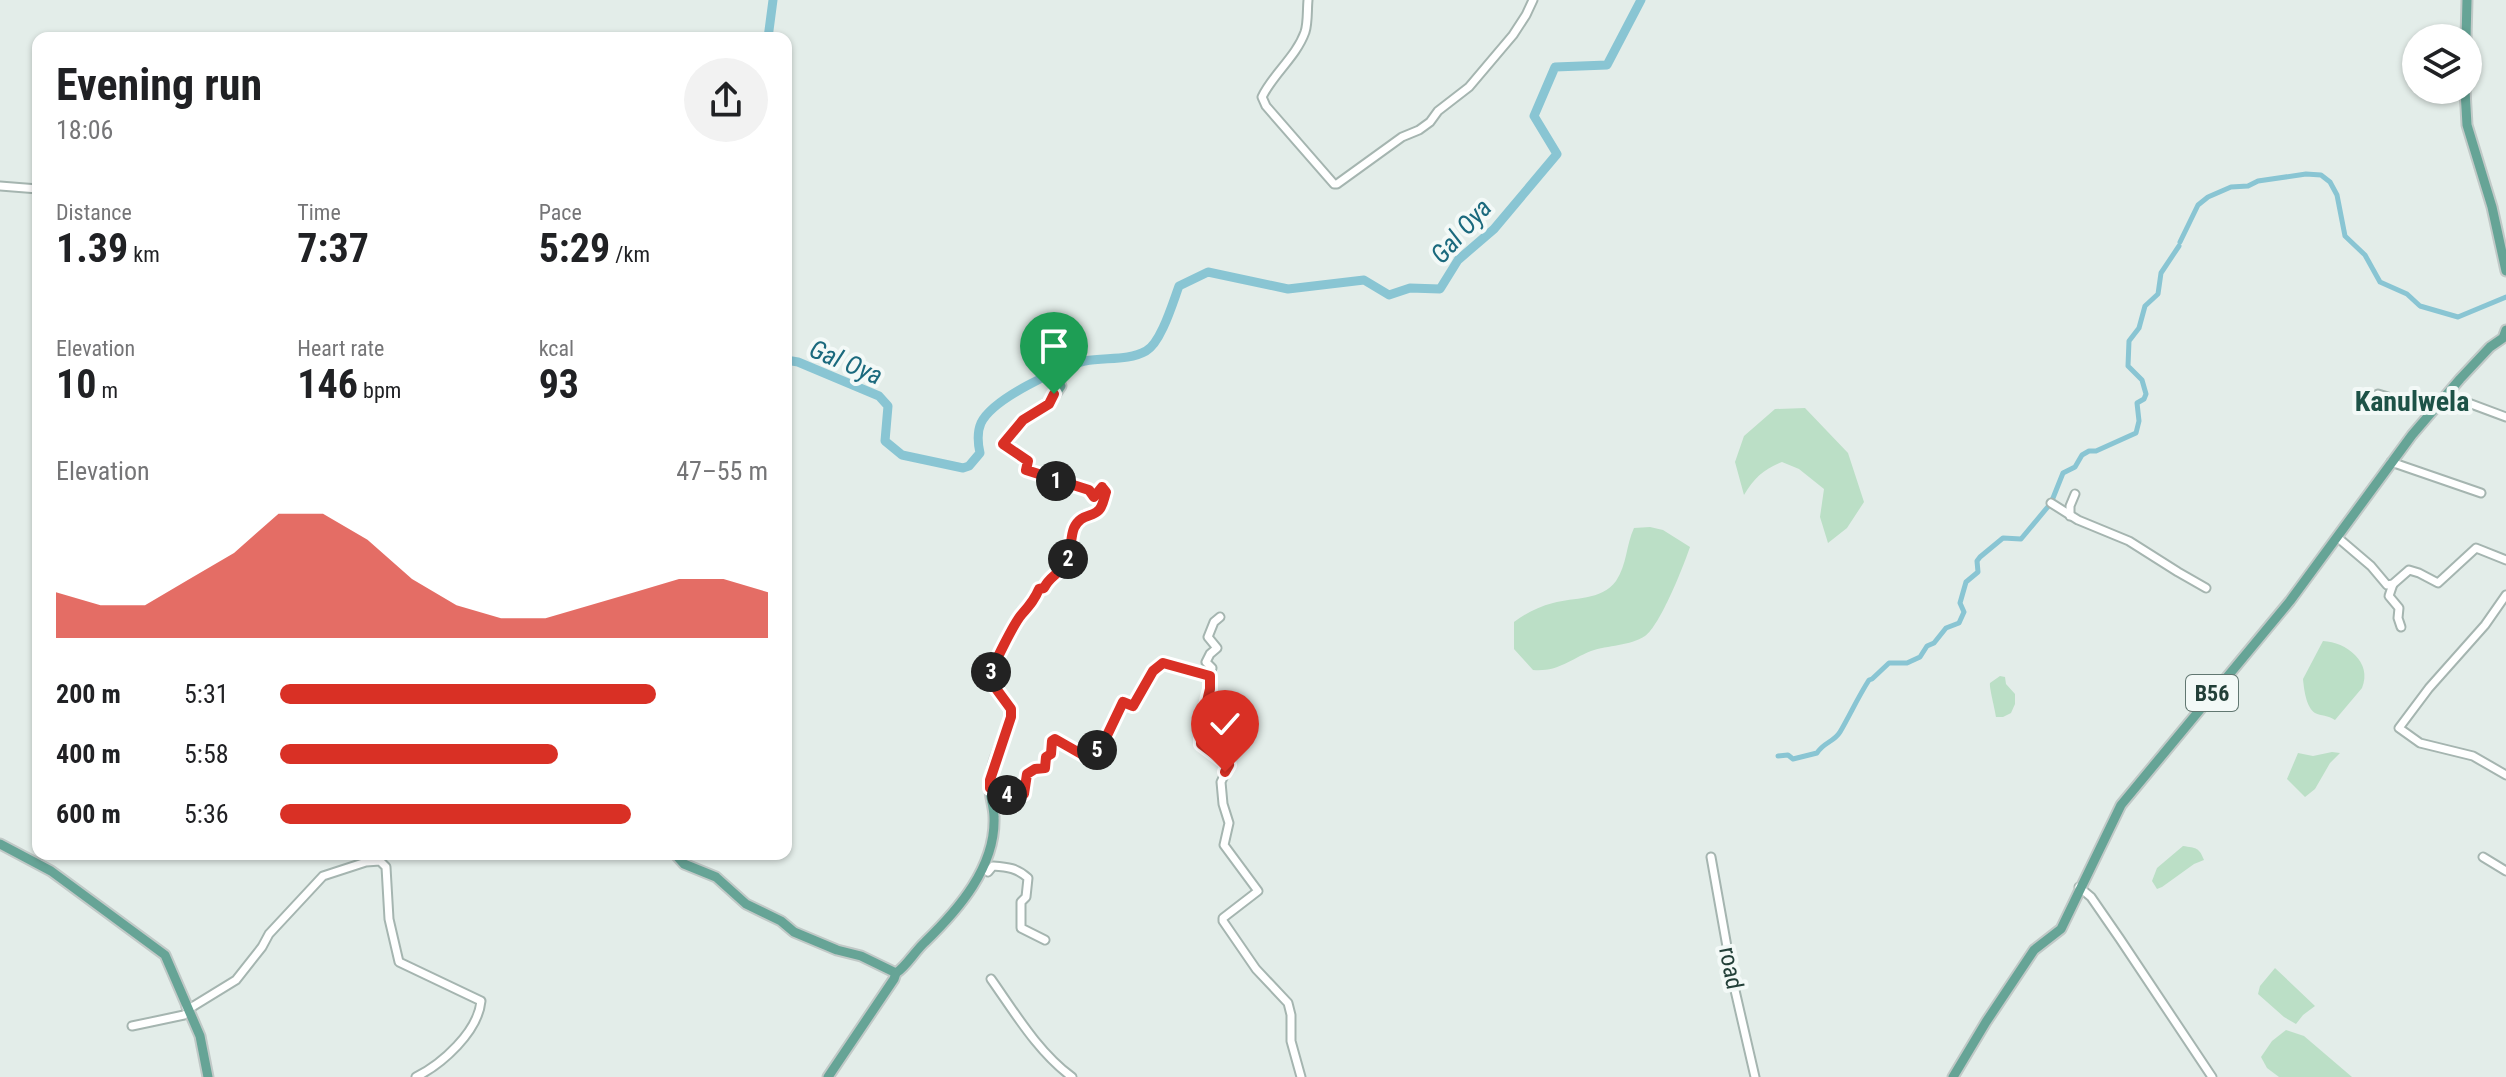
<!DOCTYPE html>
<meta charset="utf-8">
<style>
body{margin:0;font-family:"Roboto Condensed",sans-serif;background:#f2f2f2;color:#202124;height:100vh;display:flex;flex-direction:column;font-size:30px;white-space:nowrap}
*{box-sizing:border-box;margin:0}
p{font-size:26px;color:#757577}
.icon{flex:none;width:44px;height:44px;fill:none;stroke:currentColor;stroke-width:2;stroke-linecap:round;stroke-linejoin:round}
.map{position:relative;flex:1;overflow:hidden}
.sheet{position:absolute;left:32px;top:32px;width:760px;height:828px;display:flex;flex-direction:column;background:#fff;border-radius:16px;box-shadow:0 2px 6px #0004}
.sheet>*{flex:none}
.controls{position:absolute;left:2402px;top:24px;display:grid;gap:16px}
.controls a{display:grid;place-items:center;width:80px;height:80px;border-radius:50%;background:#fff;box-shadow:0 2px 6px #0004;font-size:40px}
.pin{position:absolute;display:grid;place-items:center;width:68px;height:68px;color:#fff;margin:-82px -34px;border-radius:50% 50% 50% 0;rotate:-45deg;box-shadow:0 0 8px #0007}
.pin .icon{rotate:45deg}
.km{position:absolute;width:40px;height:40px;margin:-20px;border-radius:50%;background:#222;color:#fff;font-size:22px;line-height:40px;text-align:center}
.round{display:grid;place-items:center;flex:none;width:84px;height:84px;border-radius:42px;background:#f2f2f2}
.summary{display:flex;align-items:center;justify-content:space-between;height:136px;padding:0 24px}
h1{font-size:44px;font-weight:700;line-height:60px}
.metrics{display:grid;grid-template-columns:repeat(3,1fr);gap:12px;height:136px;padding:8px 24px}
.metrics div{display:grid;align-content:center}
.metrics b{font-size:40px;font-weight:700}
.metrics small{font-size:22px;font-weight:400}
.metrics p{font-size:22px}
.chart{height:224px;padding:16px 24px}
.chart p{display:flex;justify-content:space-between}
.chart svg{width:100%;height:144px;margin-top:8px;fill:#d93025;opacity:.7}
ul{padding:0 24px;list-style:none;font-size:26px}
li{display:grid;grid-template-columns:128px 96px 1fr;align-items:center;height:60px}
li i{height:20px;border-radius:10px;background:#d93025}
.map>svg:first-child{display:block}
</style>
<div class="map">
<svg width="2506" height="1077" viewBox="0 0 2506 1077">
<rect width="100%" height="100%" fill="#e3ede9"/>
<g fill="#bbdfc6">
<path d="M1805,408L1848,453L1864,502L1847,528L1828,543L1820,517L1824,489L1799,469L1782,462C1764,469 1754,478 1744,495L1735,462L1744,436L1775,409Z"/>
<path d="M1650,527L1663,530L1690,547C1684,565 1660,626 1645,636C1630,646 1608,645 1591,651C1569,660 1558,672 1533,670L1514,649V622C1526,613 1538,607 1553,603C1574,597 1601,601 1616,581C1627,565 1626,545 1634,528Z"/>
<path d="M2323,641C2346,642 2373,662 2362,688L2335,720C2328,715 2321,716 2315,713C2306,707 2304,689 2303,679Z"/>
<path d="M2000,676L2005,677L2006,684L2015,694V704L2011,713L2003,717H1996C1995,709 1989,687 1990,683Z"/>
<path d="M2332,752L2340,753L2330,763L2315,789L2305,797L2287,779L2298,753L2313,756Z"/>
<path d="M2183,846C2196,848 2199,847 2204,860L2194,864L2162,887L2157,889L2152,881L2157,868Z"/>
<path d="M2275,968L2315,1006L2303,1015L2296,1024L2284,1017L2258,994L2260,986Z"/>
<path d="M2286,1030L2304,1036L2352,1077H2279L2267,1068L2261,1057L2272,1041Z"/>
</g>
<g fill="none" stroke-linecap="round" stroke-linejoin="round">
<g stroke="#89c5d3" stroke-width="5">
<path d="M2180,242L2198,205L2208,197L2231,187L2248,186L2258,181L2306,174L2321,175L2330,182L2337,195L2345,236L2365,255L2380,282L2407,294L2420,306L2458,317L2506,297"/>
<path d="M1778,756L1788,755L1793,759L1817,753C1824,742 1834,742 1840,732C1850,715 1858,697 1869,680L1872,679L1889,663H1907L1920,657L1927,646L1934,643L1946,628L1959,623L1964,612L1960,603L1966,582L1978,572L1977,561L1980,557L2003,538L2021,539L2051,503L2063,473L2075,467L2082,455L2089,451H2096L2136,433L2139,421L2137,403L2144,399L2146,394L2142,380L2128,366L2129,341L2139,328L2145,306L2158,294L2161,273L2179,246"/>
</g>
<g stroke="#89c5d3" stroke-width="9">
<path d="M768,38L773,0"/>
<path d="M786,360L798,362L879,396L888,406L885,441L902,455L963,468L969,466L980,453C978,444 977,432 981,423C993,398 1059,368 1085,361C1105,357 1128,361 1146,351C1161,343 1173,302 1179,286L1208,272L1288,289L1364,280L1389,295L1410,288L1440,289L1458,260L1494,229L1557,154L1534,116L1555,67L1607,65L1641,0"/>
</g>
<g stroke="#a5b5b0" stroke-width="11">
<g id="minor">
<path d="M1308,0C1307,10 1308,23 1305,32C1296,57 1273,74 1262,97L1266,106L1334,184H1337L1402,137L1419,130L1430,122L1438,111L1469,87L1513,35L1526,15L1533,0"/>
<path d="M0,186L38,189"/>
<path d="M2447,395L2506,417"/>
<path d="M2373,397L2378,394L2388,397"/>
<path d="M2391,462L2481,493"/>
<path d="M2051,503L2078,520L2129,541L2178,572L2206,588"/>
<path d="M2070,516V506L2075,494"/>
<path d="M2337,537L2371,566L2387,585L2393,584L2409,570L2419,573L2438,583L2476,548L2506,560"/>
<path d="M2393,584L2389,596L2399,608L2398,618L2401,627"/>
<path d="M2506,595L2485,625L2429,688L2399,728L2420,743L2473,756L2506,775"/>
<path d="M1220,617L1214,622L1208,637L1217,648L1210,654L1206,662L1212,668L1209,680L1210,689L1201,726V744L1229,765L1221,782L1223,804L1229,823L1224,845L1258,891L1223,918V921L1256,969L1288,1003L1291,1015V1041L1301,1077"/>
<path d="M990,788L1014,798L1024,794L1027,774L1035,769L1045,768L1046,757L1051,754L1052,741L1055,739L1090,759L1098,747L1101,748L1123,702L1133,706L1153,671L1163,663L1210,676"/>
<path d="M1711,857L1734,986L1755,1077"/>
<path d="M2483,857L2506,871"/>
<path d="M983,868L988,872L993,866C1008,867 1017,868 1028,878L1026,897L1021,902V928L1045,940"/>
<path d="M2079,887L2091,897L2120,939L2212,1077"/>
<path d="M991,979C1015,1013 1038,1052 1072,1077"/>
<path d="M186,1007H192L236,980L262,947L269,934L323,876L366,862L380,861L386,867L389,919L399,962L481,1001C478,1032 442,1064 416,1077"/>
<path d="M132,1026L184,1015L188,1012"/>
</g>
</g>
<g stroke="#c1c9c7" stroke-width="13">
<g id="major">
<path d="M2466,38L2467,0"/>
<path d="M2465,90L2467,125L2492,207L2506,271"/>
<path d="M0,844L51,871L165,955L200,1036L208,1077"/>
<path d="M675,854L684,864L716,877L746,904L781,921L794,932L837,950L861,956L896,973"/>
<path d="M828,1077L894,979L896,973C906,967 915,951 925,942C958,910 996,867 994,817C994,805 988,793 990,781C992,759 1005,738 1011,717V709L989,679C992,668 1014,622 1022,614C1030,605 1036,599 1039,589L1044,588C1050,576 1062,572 1068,559C1074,545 1069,527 1084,516C1089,513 1096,513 1101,509L1106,492L1102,487L1094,497L1089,490L1026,470L1028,461L1003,444L1023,420L1049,404L1061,386"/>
<path d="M1953,1077L1986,1022L2034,950L2061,929L2121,805L2290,601L2412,435L2460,379L2490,347L2503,338L2506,330"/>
</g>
</g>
<use href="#minor" stroke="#fff" stroke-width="7"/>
<use href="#major" stroke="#66a496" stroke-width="9"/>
</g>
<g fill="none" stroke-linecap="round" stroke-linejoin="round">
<g stroke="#fff" stroke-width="16">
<path id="route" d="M1054,394L1049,404L1023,420L1003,444L1028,461L1026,470L1089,490L1094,497L1102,487L1106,492C1104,498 1103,506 1099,510C1092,518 1081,513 1074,528C1070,538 1072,550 1067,560C1061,574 1050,575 1044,588L1039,589C1035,599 1030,605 1022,614C1014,623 992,667 989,679L1011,709V717L990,780V788L1014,798L1024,794L1027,774L1035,769L1045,768L1046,757L1051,754L1052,741L1055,739L1090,759L1098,747L1101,748L1123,702L1133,706L1153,671L1163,663L1210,676V689L1201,726V744L1229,765L1225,772"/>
</g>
<use href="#route" stroke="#d93025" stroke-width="10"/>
</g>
<g text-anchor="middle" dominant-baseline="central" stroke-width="8" stroke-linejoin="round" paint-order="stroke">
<rect fill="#f3f9f7" stroke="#617771" stroke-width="2" x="2186" y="675" width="52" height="36" rx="6"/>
<g font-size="22" font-weight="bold" fill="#223f38">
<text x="2212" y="693">B56</text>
</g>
<g font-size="24" fill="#223f38" stroke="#f3f9f7">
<text transform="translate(1731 968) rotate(79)">road</text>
</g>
<g font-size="26" font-style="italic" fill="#1a697d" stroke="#f3f9f7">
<text transform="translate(1461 231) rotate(-48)">Gal Oya</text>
<text transform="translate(846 362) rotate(23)">Gal Oya</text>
</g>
<g font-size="28" font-weight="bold" fill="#1d5247" stroke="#f3f9f7">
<text x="2412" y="401">Kanulwela</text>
</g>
</g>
</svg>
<div class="controls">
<a><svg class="icon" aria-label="layers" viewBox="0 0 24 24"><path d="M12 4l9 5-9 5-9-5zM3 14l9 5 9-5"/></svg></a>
</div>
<div class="pin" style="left:1054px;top:394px;background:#1e9e55"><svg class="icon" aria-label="arrive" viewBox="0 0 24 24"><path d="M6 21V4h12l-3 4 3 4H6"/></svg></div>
<div class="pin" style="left:1225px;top:772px;background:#d93025"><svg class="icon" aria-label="check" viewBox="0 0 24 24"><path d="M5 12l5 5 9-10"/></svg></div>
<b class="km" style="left:1056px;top:481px">1</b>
<b class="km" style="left:1068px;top:559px">2</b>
<b class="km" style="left:991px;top:672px">3</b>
<b class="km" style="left:1007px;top:795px">4</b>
<b class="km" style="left:1097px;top:750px">5</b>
<section class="sheet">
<div class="summary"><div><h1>Evening run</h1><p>18:06</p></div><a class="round"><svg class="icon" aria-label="share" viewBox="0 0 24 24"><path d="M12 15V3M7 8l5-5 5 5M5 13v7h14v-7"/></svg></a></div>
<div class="metrics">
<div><p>Distance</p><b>1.39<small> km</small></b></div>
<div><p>Time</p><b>7:37</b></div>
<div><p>Pace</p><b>5:29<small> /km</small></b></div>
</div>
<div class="metrics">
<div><p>Elevation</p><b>10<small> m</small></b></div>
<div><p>Heart rate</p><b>146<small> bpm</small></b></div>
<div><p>kcal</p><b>93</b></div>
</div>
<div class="chart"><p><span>Elevation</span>47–55 m</p>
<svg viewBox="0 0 160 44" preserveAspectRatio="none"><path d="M0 44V30L10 34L20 34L30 26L40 18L50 6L60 6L70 14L80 26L90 34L100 38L110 38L120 34L130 30L140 26L150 26L160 30V44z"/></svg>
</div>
<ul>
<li><b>200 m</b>5:31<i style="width:77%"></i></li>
<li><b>400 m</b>5:58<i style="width:57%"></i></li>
<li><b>600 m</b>5:36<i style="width:72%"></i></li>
</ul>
</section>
</div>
